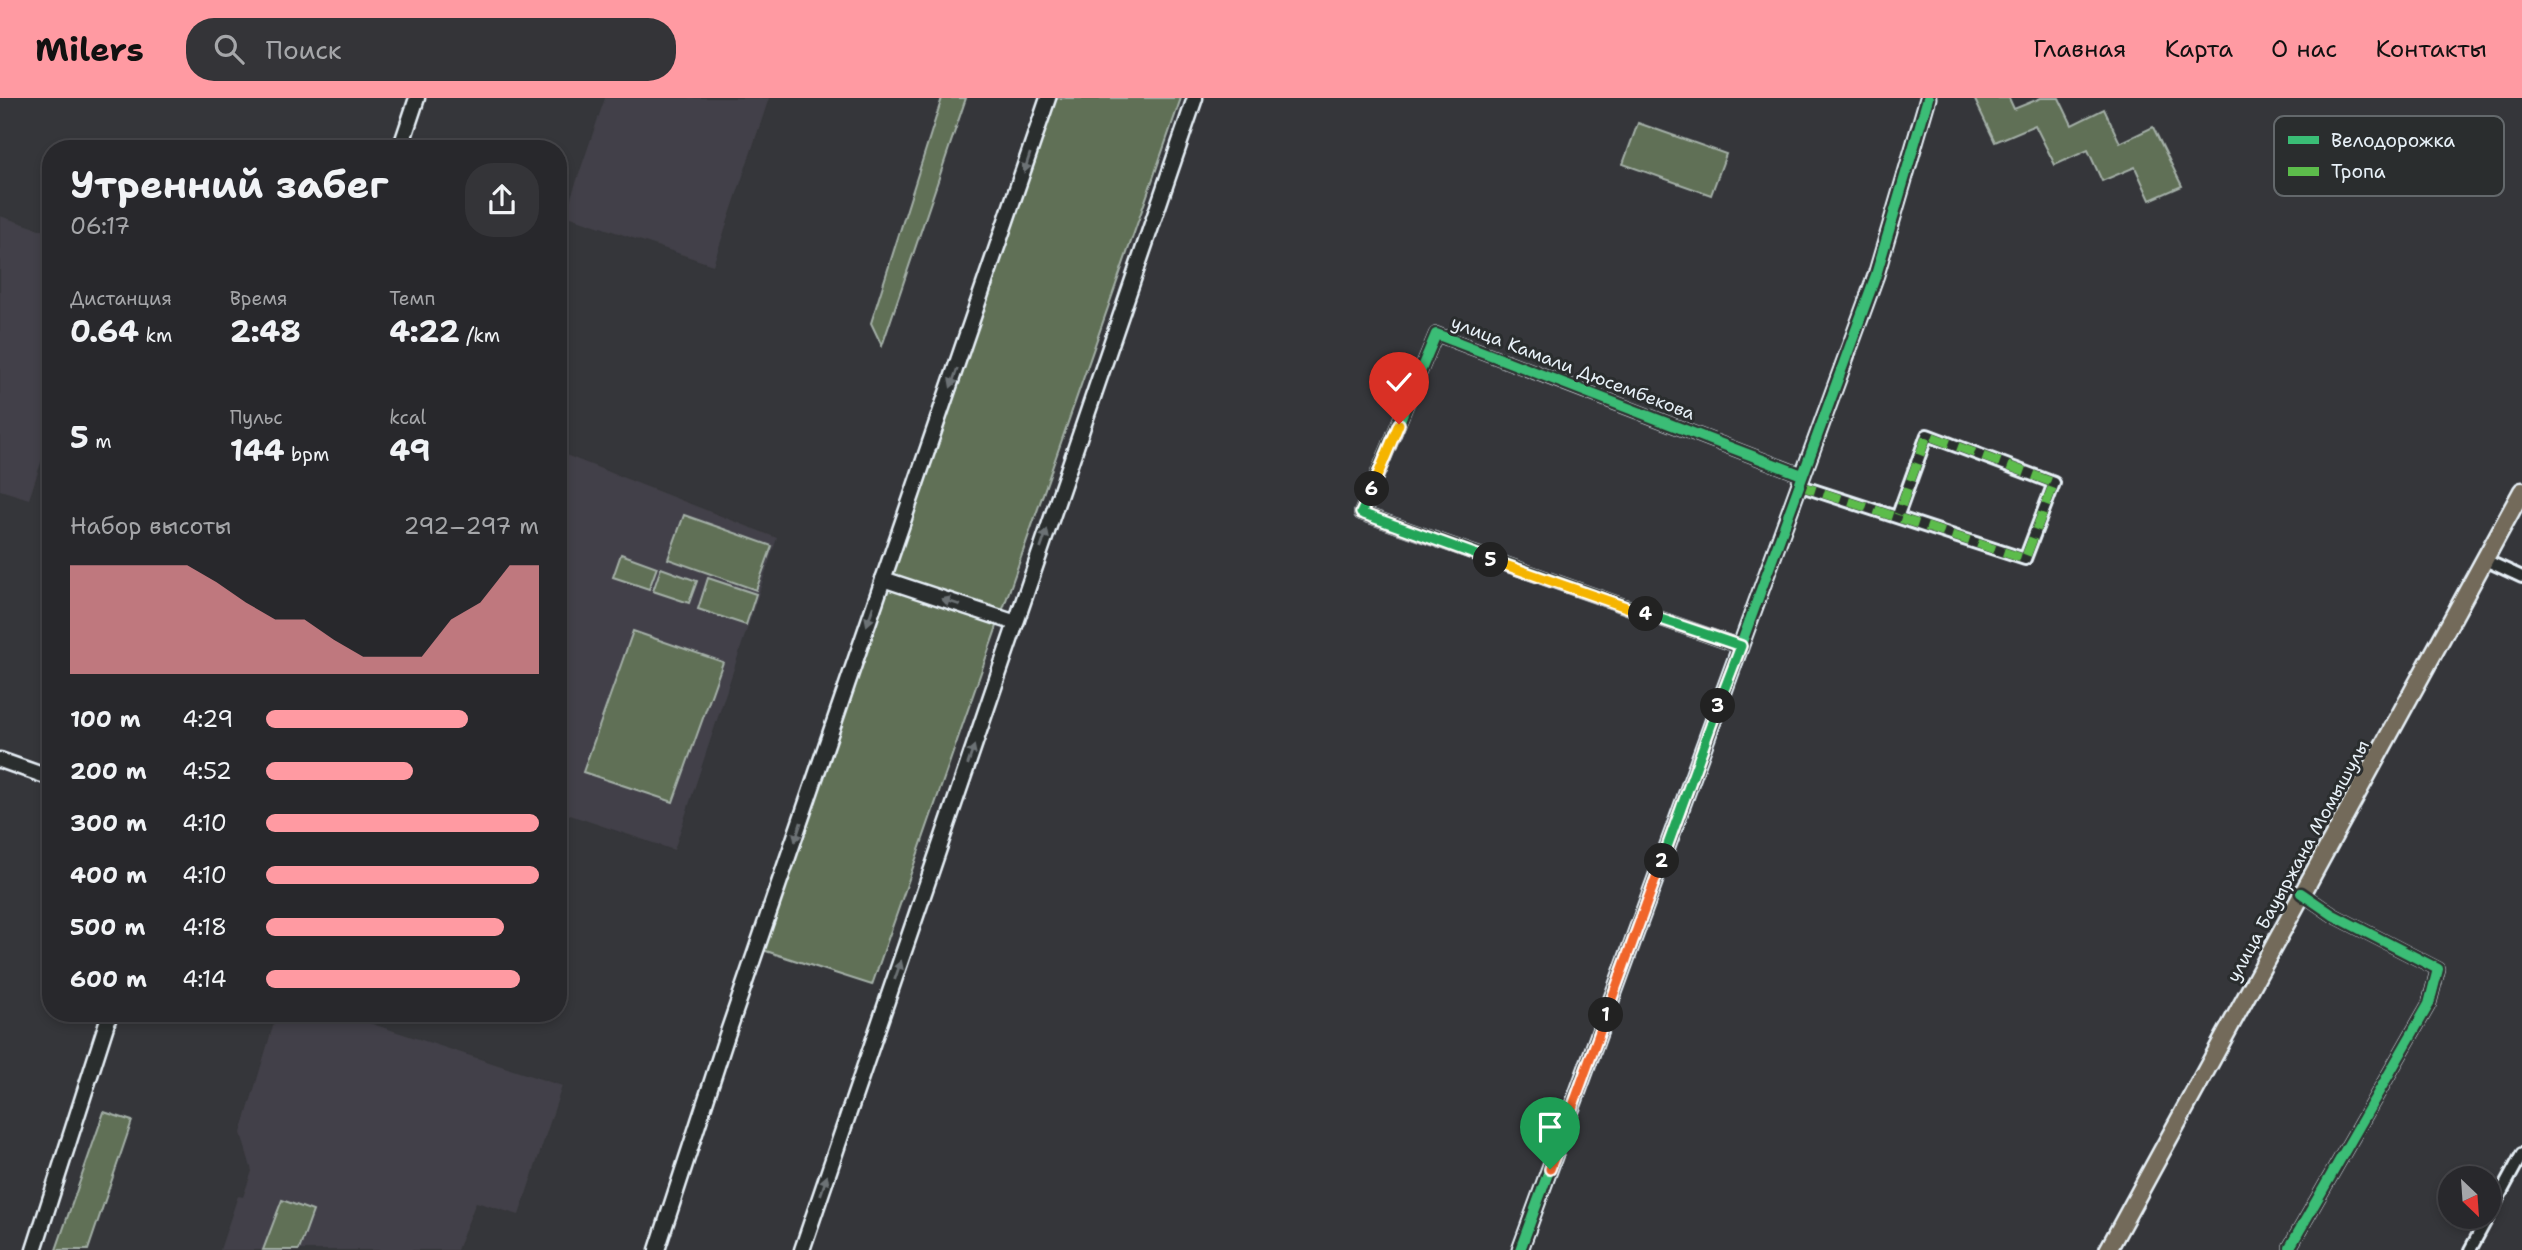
<!DOCTYPE html>
<html lang="ru">
<meta charset="utf-8">
<style>
body{margin:0;font-family:"Shantell Sans",sans-serif;background:#343438;color:#f1f3f6;height:100vh;display:flex;flex-direction:column;font-size:26px;white-space:nowrap}
*{box-sizing:border-box;margin:0}
p{font-size:23px;color:#a5a6a9}
.icon{flex:none;width:38px;height:38px;fill:none;stroke:currentColor;stroke-width:2;stroke-linecap:round;stroke-linejoin:round}
.map{position:relative;flex:1;overflow:hidden}
.sheet{position:absolute;left:42px;top:42px;width:525px;height:882px;display:flex;flex-direction:column;background:#28282c;border-radius:28px;box-shadow:0 4px 10px #0003,0 0 0 2px #444448}
.sheet>*{flex:none}
.needle{width:46px;rotate:155deg}
.tools{position:absolute;left:2438px;top:1068px;display:grid;gap:14px}
.tools a{display:grid;place-items:center;width:63px;height:63px;border-radius:50%;background:#28282c;box-shadow:0 4px 10px #0003,0 0 0 2px #444448;font-size:35px}
.pin{position:absolute;display:grid;place-items:center;width:60px;height:60px;color:#fff;margin:-72px -30px;border-radius:50% 50% 50% 0;rotate:-45deg;box-shadow:0 0 7px #0007}
.pin .icon{rotate:45deg}
.km{position:absolute;width:35px;height:35px;margin:-18px;border-radius:50%;background:#222;color:#fff;font-size:19px;line-height:35px;text-align:center}
.round{display:grid;place-items:center;flex:none;width:74px;height:74px;border-radius:28px;background:#343438}
.summary{display:flex;align-items:center;justify-content:space-between;height:119px;padding:0 28px}
h1{font-size:38px;font-weight:700;line-height:52px}
.figures{display:grid;grid-template-columns:repeat(3,1fr);gap:10px;height:119px;padding:7px 28px}
.figures div{display:grid;align-content:center}
.figures b{font-size:30px;font-weight:700}
.figures small{font-size:19px;font-weight:400}
.figures p{font-size:19px}
.chart{height:196px;padding:14px 28px}
.chart p{display:flex;justify-content:space-between}
.chart svg{width:100%;height:126px;margin-top:7px;fill:#ff9aa2;opacity:.7}
ul{padding:0 28px;list-style:none;font-size:23px}
li{display:grid;grid-template-columns:112px 84px 1fr;align-items:center;height:52px}
li i{height:18px;border-radius:9px;background:#ff9aa2}
header{display:flex;align-items:center;gap:42px;box-sizing:border-box;height:98px;padding:0 35px;background:#ff9aa2;color:#111}
header strong{font-size:33px}
nav{display:flex;gap:38px;margin-inline-start:auto;font-size:24px}
.search{width:490px;height:63px;background:#343438;display:flex;align-items:center;gap:18px;box-sizing:border-box;padding:0 24px;border-radius:28px;color:#a5a6a9;font-size:26px}
.map>svg:first-child{display:block}
</style>
<header>
<strong>Milers</strong>
<div class="search"><svg class="icon" aria-label="search" viewBox="0 0 24 24"><circle cx="10" cy="10" r="6"/><path d="M15 15l6 6"/></svg>Поиск</div>
<nav><a>Главная</a><a>Карта</a><a>О нас</a><a>Контакты</a></nav>
</header>
<div class="map">
<svg width="2522" height="1152" viewBox="0 0 2522 1152">
<rect width="100%" height="100%" fill="#35363a"/>
<filter id="ink" filterUnits="userSpaceOnUse"><feTurbulence type="fractalNoise" baseFrequency=".0143" numOctaves="2"/><feDisplacementMap in="SourceGraphic" scale="14" xChannelSelector="R" yChannelSelector="G"/><feConvolveMatrix kernelMatrix="1 2 1 2 8 2 1 2 1" color-interpolation-filters="sRGB"/></filter>
<g filter="url(#ink)">
<g fill="#424048">
<path d="M605,0H769L713,167L565,117Z"/>
<path d="M0,118L51,135V334L29,401L0,392Z"/>
<path d="M558,354L777,440L674,752L558,713Z"/>
<path d="M277,915H339L562,988L519,1117L476,1104L457,1152H220L238,1098L243,1099L252,1073L241,1035Z"/>
</g>
<g fill="#616f57" stroke="#a4b0a8" stroke-width="2">
<path d="M942,0H966L882,248L871,225Z"/>
<path d="M1055,0H1181L872,887L763,852Z"/>
<path d="M1974,0H2009L2014,11L2041,0H2059L2072,27L2104,11L2120,45L2153,29L2182,88L2150,102L2135,69L2102,83L2088,52L2055,67L2035,27L1995,44Z"/>
<path d="M1638,25L1726,56L1711,97L1623,66Z"/>
<path d="M684,417L772,448L756,492L668,461Z"/>
<path d="M621,456L657,469L649,491L613,479Z"/>
<path d="M661,470L697,483L689,505L653,493Z"/>
<path d="M708,480L756,496L746,527L698,511Z"/>
<path d="M633,533L723,564L673,704L583,674Z"/>
<path d="M104,1014L132,1023L88,1152H56Z"/>
<path d="M282,1102L313,1113L299,1152H263Z"/>
</g>
<g fill="none" stroke-linecap="round" stroke-linejoin="round">
<g stroke="#e8f1f8" stroke-width="16">
<g id="street">
<path d="M1798,387L2025,461L2054,385L1927,337L1898,417"/>
<path d="M2485,462L2522,479"/>
<path d="M1741,549L1361,415L1436,236L1802,377"/>
<path d="M2290,1149L2429,906L2438,871L2333,817L2301,795"/>
<path d="M2470,1152L2522,1056"/>
</g>
</g>
<g stroke="#e8f1f8" stroke-width="19">
<g id="secondary">
<path d="M400,51L417,0"/>
<path d="M883,481L1016,525"/>
<path d="M0,662L51,680"/>
<path d="M34,1152L110,915"/>
<path d="M657,1152L726,940L1048,0"/>
<path d="M802,1152L1195,0"/>
<path d="M1520,1152L1876,177L1928,0"/>
</g>
</g>
<g stroke="#e8f1f8" stroke-width="21">
<path id="primary" d="M2108,1152L2522,393"/>
</g>
<use href="#street" stroke="#2a2d2e" stroke-width="10"/>
<use href="#secondary" stroke="#2a2d2e" stroke-width="14"/>
<use href="#primary" stroke="#736b5a" stroke-width="16"/>
<path stroke="#5cbc4b" stroke-width="9" stroke-dasharray="18 9" stroke-linecap="butt" d="M1798,387L2025,461L2054,385L1927,337L1898,417"/>
<g stroke="#2a2d2e" stroke-width="15">
<g id="cycleway">
<path d="M1741,549L1361,415L1436,236L1802,377"/>
<path d="M2290,1149L2429,906L2438,871L2333,817L2301,795"/>
<path d="M1520,1152L1876,177L1928,0"/>
</g>
</g>
<use href="#cycleway" stroke="#3abd76" stroke-width="10"/>
</g>
<defs><path id="oneway-solid" d="M-6-.8H1V-3.2L6.5 0L1 3.2V.8H-6Z" transform="scale(1.75)"/></defs>
<g fill="#6c7275">
<use href="#oneway-solid" transform="translate(1027 65) rotate(108)"/>
<use href="#oneway-solid" transform="translate(954 280) rotate(110)"/>
<use href="#oneway-solid" transform="translate(1044 441) rotate(-71)"/>
<use href="#oneway-solid" transform="translate(951 504) rotate(-162)"/>
<use href="#oneway-solid" transform="translate(870 518) rotate(109)"/>
<use href="#oneway-solid" transform="translate(971 657) rotate(-71)"/>
<use href="#oneway-solid" transform="translate(798 734) rotate(108)"/>
<use href="#oneway-solid" transform="translate(898 872) rotate(-71)"/>
<use href="#oneway-solid" transform="translate(824 1087) rotate(-71)"/>
</g>
</g>
<g fill="none" stroke-linecap="round" stroke-linejoin="round" filter="url(#ink)">
<g stroke="#fff" stroke-width="14">
<path id="split-1" d="M1550,1071L1606,917"/>
</g>
<g stroke="#fff" stroke-width="14">
<path id="split-2" d="M1606,917L1662,763"/>
</g>
<g stroke="#fff" stroke-width="14">
<path id="split-3" d="M1662,763L1718,608"/>
</g>
<g stroke="#fff" stroke-width="14">
<path id="split-4" d="M1646,516L1741,548L1718,608"/>
</g>
<g stroke="#fff" stroke-width="14">
<path id="split-5" d="M1491,462L1646,516"/>
</g>
<g stroke="#fff" stroke-width="14">
<path id="split-6" d="M1372,391L1361,415L1491,462"/>
</g>
<g stroke="#fff" stroke-width="14">
<path id="split-7" d="M1372,391L1399,326"/>
</g>
<use href="#split-1" stroke="#f0652b" stroke-width="9"/>
<use href="#split-2" stroke="#f0652b" stroke-width="9"/>
<use href="#split-3" stroke="#22a559" stroke-width="9"/>
<use href="#split-4" stroke="#22a559" stroke-width="9"/>
<use href="#split-5" stroke="#f5b400" stroke-width="9"/>
<use href="#split-6" stroke="#22a559" stroke-width="9"/>
<use href="#split-7" stroke="#f5b400" stroke-width="9"/>
</g>
<g text-anchor="middle" dominant-baseline="central" stroke-width="6" stroke-linejoin="round" paint-order="stroke">
<g font-size="18" fill="#e8f1f8" stroke="#2a2d2e">
<text transform="translate(1573 270) rotate(21)">улица Камали Дюсембекова</text>
<text transform="translate(2298 763) rotate(-61)">улица Бауыржана Момышулы</text>
</g>
</g>
<rect x="2274" y="18" width="230" height="80" rx="10" fill="#2a2d2e" stroke="#63686b" stroke-width="2"/>
<rect x="2288" y="38" width="31" height="8" fill="#3abd76"/>
<rect x="2288" y="69" width="31" height="9" fill="#5cbc4b"/>
<g font-size="19" fill="#e8f1f8">
<text x="2331" y="49">Велодорожка</text>
<text x="2331" y="80">Тропа</text>
</g>
</svg>
<div class="tools">
<a><svg class="needle" viewBox="-14 -14 28 28"><path d="M0-13l5 13h-10z" fill="#e53935"/><path d="M0 13l5-13h-10z" fill="#a5a6a9"/></svg></a>
</div>
<div class="pin" style="left:1550px;top:1071px;background:#1e9e55"><svg class="icon" aria-label="arrive" viewBox="0 0 24 24"><path d="M6 21V4h12l-3 4 3 4H6"/></svg></div>
<div class="pin" style="left:1399px;top:326px;background:#d93025"><svg class="icon" aria-label="check" viewBox="0 0 24 24"><path d="M5 12l5 5 9-10"/></svg></div>
<b class="km" style="left:1606px;top:917px">1</b>
<b class="km" style="left:1662px;top:763px">2</b>
<b class="km" style="left:1718px;top:608px">3</b>
<b class="km" style="left:1646px;top:516px">4</b>
<b class="km" style="left:1491px;top:462px">5</b>
<b class="km" style="left:1372px;top:391px">6</b>
<section class="sheet">
<div class="summary"><div><h1>Утренний забег</h1><p>06:17</p></div><a class="round"><svg class="icon" aria-label="share" viewBox="0 0 24 24"><path d="M12 15V3M7 8l5-5 5 5M5 13v7h14v-7"/></svg></a></div>
<div class="figures">
<div><p>Дистанция</p><b>0.64<small> km</small></b></div>
<div><p>Время</p><b>2:48</b></div>
<div><p>Темп</p><b>4:22<small> /km</small></b></div>
</div>
<div class="figures">
<div><b>5<small> m</small></b></div>
<div><p>Пульс</p><b>144<small> bpm</small></b></div>
<div><p>kcal</p><b>49</b></div>
</div>
<div class="chart"><p><span>Набор высоты</span>292–297 m</p>
<svg viewBox="0 0 160 44" preserveAspectRatio="none"><path d="M0 44V6L10 6L20 6L30 6L40 6L50 12L60 19L70 25L80 25L90 32L100 38L110 38L120 38L130 25L140 19L150 6L160 6V44z"/></svg>
</div>
<ul>
<li><b>100 m</b>4:29<i style="width:74%"></i></li>
<li><b>200 m</b>4:52<i style="width:54%"></i></li>
<li><b>300 m</b>4:10<i style="width:100%"></i></li>
<li><b>400 m</b>4:10<i style="width:100%"></i></li>
<li><b>500 m</b>4:18<i style="width:87%"></i></li>
<li><b>600 m</b>4:14<i style="width:93%"></i></li>
</ul>
</section>
</div>
